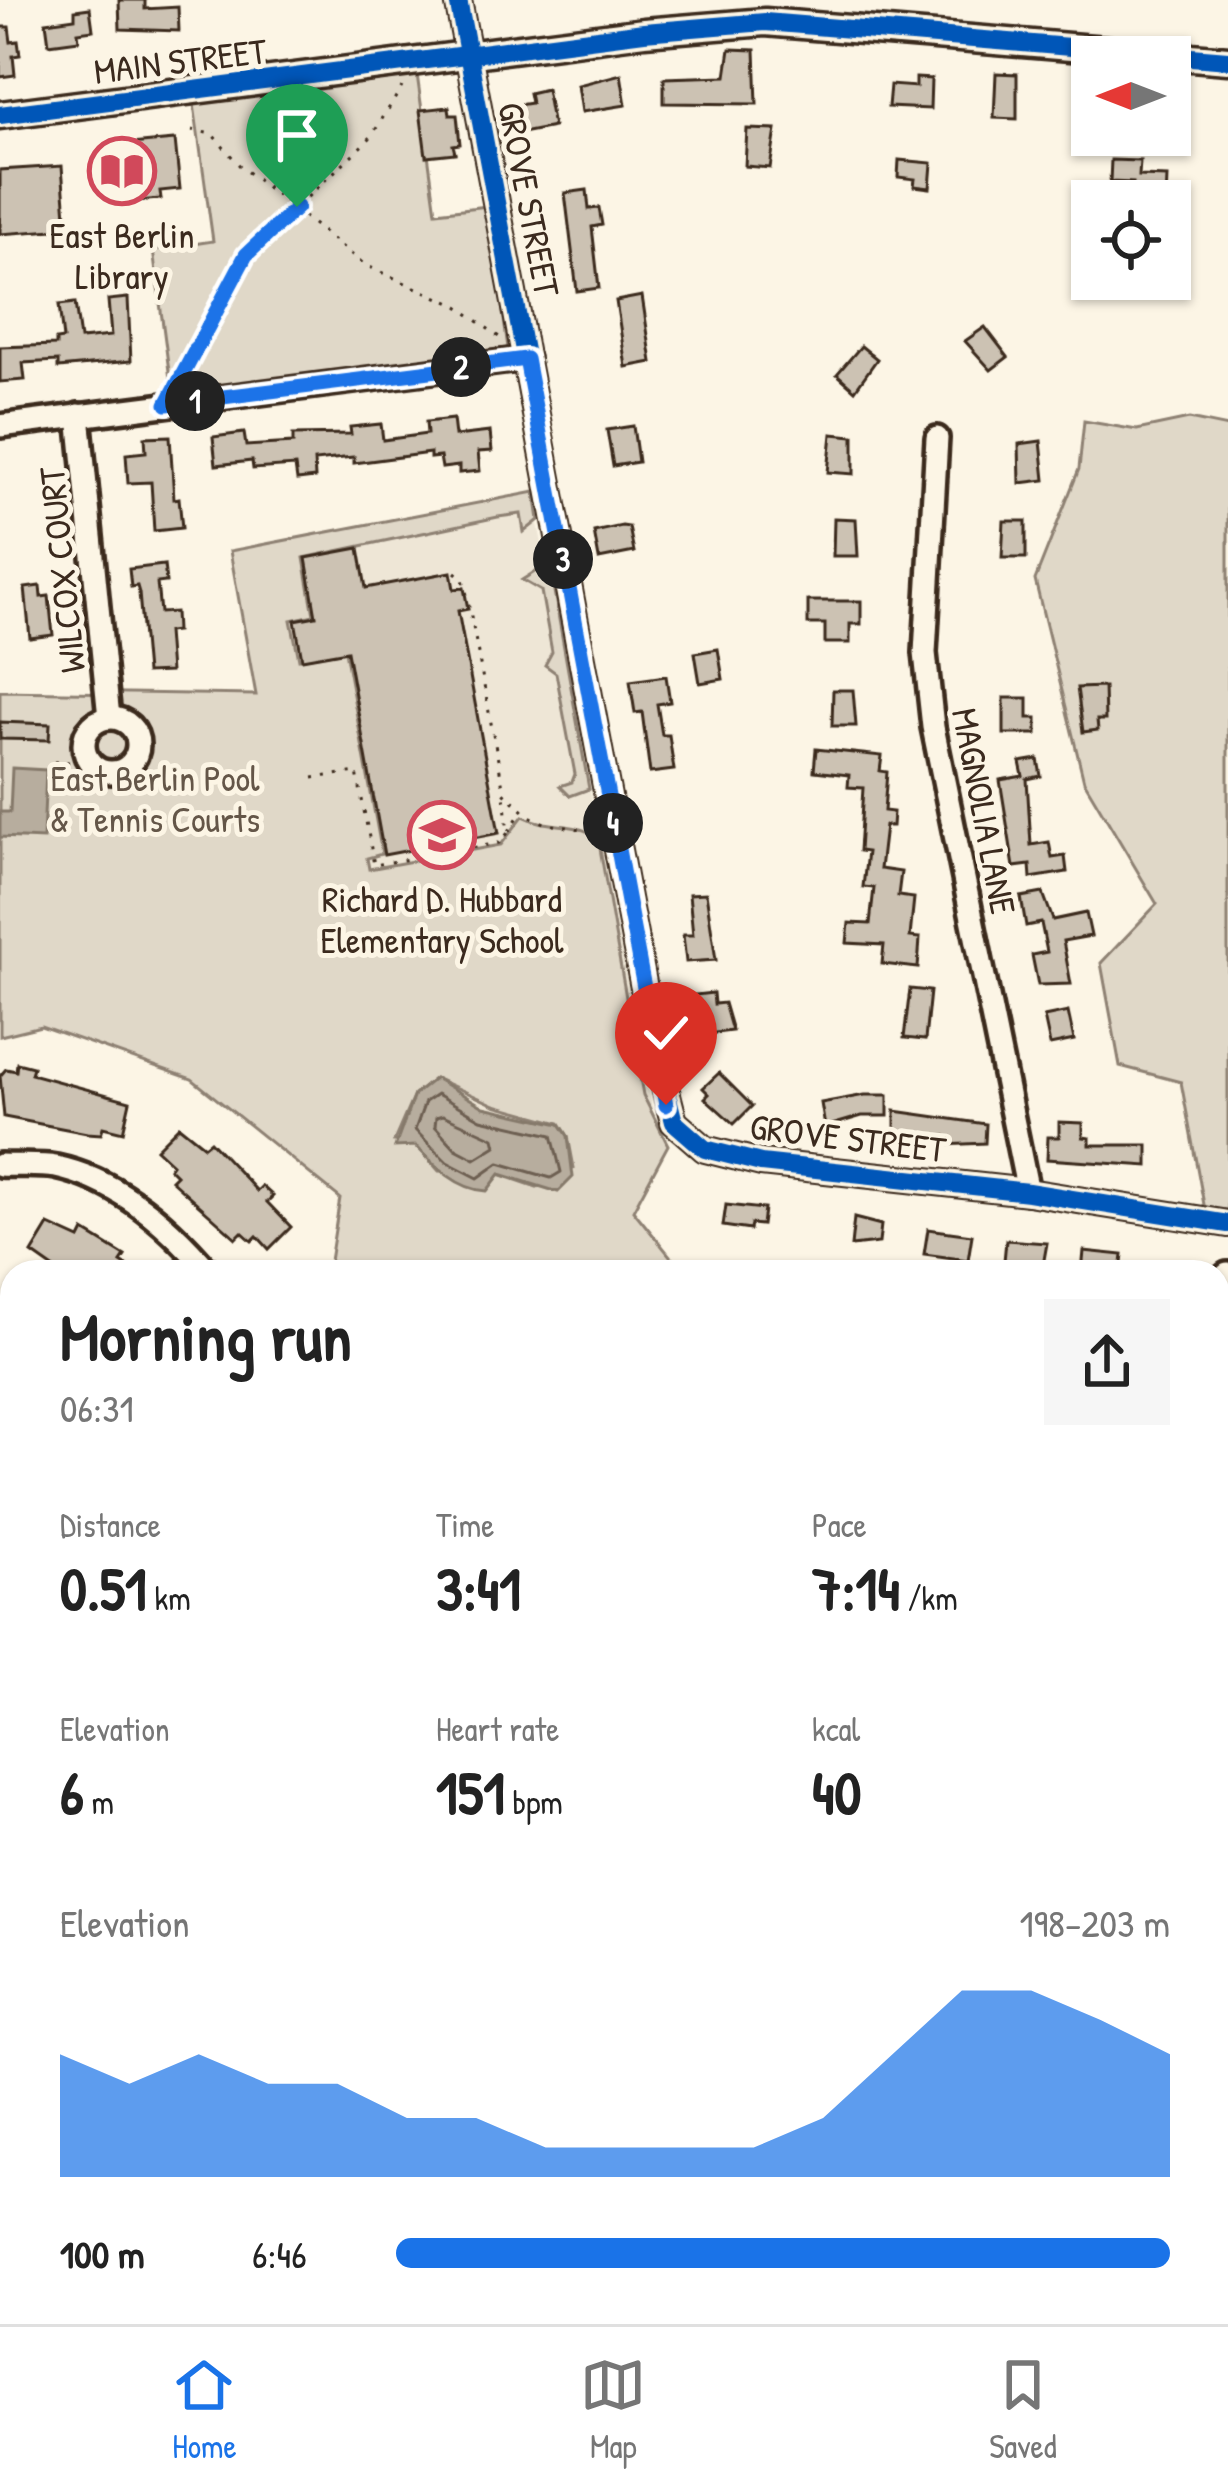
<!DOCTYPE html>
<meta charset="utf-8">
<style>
body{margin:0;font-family:"Patrick Hand",sans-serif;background:#f6f6f6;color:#222;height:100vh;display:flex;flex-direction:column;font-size:45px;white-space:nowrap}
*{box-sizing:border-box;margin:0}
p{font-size:39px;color:#767676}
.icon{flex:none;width:66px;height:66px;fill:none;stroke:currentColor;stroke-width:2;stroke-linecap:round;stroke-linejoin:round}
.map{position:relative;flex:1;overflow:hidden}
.drawer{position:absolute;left:0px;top:1260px;width:1230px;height:1065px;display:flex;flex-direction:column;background:#fff;border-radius:36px 36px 0 0;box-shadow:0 3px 9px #0004}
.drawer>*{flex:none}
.needle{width:78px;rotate:270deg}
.controls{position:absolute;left:1071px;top:36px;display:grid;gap:24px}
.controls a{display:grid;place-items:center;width:120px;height:120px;border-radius:0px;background:#fff;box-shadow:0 3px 9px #0004;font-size:60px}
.pin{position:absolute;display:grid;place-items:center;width:102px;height:102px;color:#fff;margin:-123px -51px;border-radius:50% 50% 50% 0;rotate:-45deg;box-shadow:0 0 12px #0007}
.pin .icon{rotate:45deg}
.km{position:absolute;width:60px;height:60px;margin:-30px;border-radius:50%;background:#222;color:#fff;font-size:33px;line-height:60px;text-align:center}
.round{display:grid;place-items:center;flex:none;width:126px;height:126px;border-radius:0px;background:#f6f6f6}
.head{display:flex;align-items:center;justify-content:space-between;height:204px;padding:0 60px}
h1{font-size:66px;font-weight:700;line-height:90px}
.stats{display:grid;grid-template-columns:repeat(3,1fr);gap:18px;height:204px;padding:12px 60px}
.stats div{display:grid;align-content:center}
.stats b{font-size:60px;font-weight:700}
.stats small{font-size:33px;font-weight:400}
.stats p{font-size:33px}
.chart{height:336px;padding:24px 60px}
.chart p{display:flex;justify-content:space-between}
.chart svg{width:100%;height:216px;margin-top:12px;fill:#1a73e8;opacity:.7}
ul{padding:0 60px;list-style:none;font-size:39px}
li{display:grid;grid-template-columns:192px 144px 1fr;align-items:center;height:90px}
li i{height:30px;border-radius:15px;background:#1a73e8}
.tab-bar{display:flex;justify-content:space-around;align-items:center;height:168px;border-top:3px solid #e0e0e0;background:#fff;font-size:33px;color:#767676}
.tab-bar a{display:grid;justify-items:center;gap:6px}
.tab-bar .selected{color:#1a73e8}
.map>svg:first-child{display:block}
</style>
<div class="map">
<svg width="1228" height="2324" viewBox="0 0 1228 2324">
<rect width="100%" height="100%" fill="#fcf5e5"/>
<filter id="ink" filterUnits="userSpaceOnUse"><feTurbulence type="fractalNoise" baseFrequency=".00833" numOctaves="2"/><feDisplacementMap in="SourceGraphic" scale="24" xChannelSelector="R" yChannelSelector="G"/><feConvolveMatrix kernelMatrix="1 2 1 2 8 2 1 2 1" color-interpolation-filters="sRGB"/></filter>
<g filter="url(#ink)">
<g fill="#eee6d6">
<path d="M532,493L654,1119L668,1145L633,1210L358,1191L230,551Z"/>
<path d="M0,2051H12V2264L0,2261Z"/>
</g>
<g fill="#e0d8c8" stroke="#8e8173" stroke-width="3" fill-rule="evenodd">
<path d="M416,67L436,212L488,206L508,348L172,394L153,250L213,241L193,97Z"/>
<path d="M1189,419L1228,427V1214L1205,1210L1181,1082L1120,1066L1101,963L1157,904L1084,781L1035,580L1079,469L1084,421L1137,430Z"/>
<path d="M535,492L539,520L524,532L521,514L498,517L304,558L314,615L291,620L299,659L345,651L382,854L367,858L369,869L501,845L523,816C548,829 575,821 598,837L643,1095L668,1145L633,1210L683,1272H340L330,1261L340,1198L192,1079L41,1026L0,1036V691L256,695L230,551ZM435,1078L495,1105L560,1123L568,1136L574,1168L537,1187L499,1174L439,1171L416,1145L394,1141L414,1095Z"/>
<path d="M549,563L589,789L570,796L560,786L572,782L575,774L556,673L545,665L552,652L541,591L522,580Z"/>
<path d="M1228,1332V1502L1218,1486V1341Z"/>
<path d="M0,1728L12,1743V2051H0Z"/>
<path d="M1228,1828V1974L1218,1953V1835Z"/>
<path d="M1228,2025V2266H1218V2026Z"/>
<path d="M283,2313H716L699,2317L700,2324H325Z"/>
</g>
<g fill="#b7ad9e" stroke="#85796b" stroke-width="3">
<path d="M12,768L46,770L43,839L0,837V812H10Z"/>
<path d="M435,1078L484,1107L560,1124L568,1136L573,1177L558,1192L500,1174L487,1191C458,1190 435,1166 416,1146L395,1147L414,1095Z"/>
</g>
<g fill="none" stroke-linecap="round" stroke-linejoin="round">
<g stroke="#6d5e51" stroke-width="3">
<path d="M437,1094L481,1119L552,1135L561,1172L551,1178L499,1163L478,1178L447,1162L415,1130L425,1102Z"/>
<path d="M443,1115L494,1138L496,1146L475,1159L456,1149L435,1126L436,1117Z"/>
</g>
</g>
<g fill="#ccc2b3" stroke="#3b2a1e" stroke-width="3">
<path d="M119,0H145V9L178,7L179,31L120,29Z"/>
<path d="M90,8L93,30L78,32L79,40L49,44L46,22L75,18V10Z"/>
<path d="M0,27H9L11,42L18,41L20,55L13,56L15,75L0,77Z"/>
<path d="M730,49L755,50L757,104L664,103V78L726,76Z"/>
<path d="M996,73L1017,74V119L994,118Z"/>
<path d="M621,74L626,105L582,112L578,85Z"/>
<path d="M916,78L931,79L930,109L888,107L890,85L916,87Z"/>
<path d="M546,89L553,127L522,133L518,105L531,103L529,93Z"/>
<path d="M449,107L450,115H457L460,144L453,145L455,153L426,156L420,110Z"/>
<path d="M747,129L776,130L770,168L745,166Z"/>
<path d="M175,140L180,189L160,191L161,199L113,203L108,146Z"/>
<path d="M899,160L932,163L930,188L914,186L915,179L898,177Z"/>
<path d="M1111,160L1140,161L1139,176L1167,177L1166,201H1145L1146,192L1133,191V183L1110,182Z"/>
<path d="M62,166L67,229L0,234V170Z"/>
<path d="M587,190L589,209L599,208L602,225L592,227L599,288L577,291L565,193Z"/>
<path d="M642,296L652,362L626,367L616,301Z"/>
<path d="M128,298L131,361L58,368V361L23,363L25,380L0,382V347L56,345V340L63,339L59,305L75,303L80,339L111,336L108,300Z"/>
<path d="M985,327L1008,357L991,370L965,341Z"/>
<path d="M861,346L877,359L855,390L837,374Z"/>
<path d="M453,419L455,436L490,432L492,451L478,452L480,471L459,473V466L442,468L440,457L430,458V453L354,463V457L314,461L315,478L297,480L295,466L253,469L252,461L216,465L213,437L244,433L246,446L293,443V435L351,434L350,427L381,424L383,440L427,434L426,422Z"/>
<path d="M633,426L638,462L613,466L607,430Z"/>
<path d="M832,434L854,436V474L828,472Z"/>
<path d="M170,436L174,499L179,498L182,528L154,531L151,482L128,483L126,454L146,452L145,437Z"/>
<path d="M1041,441L1045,480L1020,483L1019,444Z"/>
<path d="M834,518L856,519L858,556H833Z"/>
<path d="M1004,521H1026V558H1002Z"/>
<path d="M622,526L629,527L634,552L599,559L594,532Z"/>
<path d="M359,548L366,588L451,572L454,589L464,588L468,609L458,611L499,833L384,855L347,651L302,659L295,620L316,616L306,558Z"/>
<path d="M164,565L166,582L157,583L160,613L175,612L176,631L167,632L170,672L146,673L139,593L137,586L131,587L129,569Z"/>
<path d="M40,586L41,597L49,596L53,635L30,638L25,588Z"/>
<path d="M808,601H861V624H850V643H825V624H808Z"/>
<path d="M718,649L723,679L700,683L695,653Z"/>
<path d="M666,676L670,702L657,704L662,735H669L674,770L650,773L642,712L635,713L630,681Z"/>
<path d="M1104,687L1105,720H1097L1098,730L1083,732L1077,688Z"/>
<path d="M833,690H853L856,726H832Z"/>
<path d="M1004,698H1028V718H1037V734H1004Z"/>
<path d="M0,722L50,724L49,740L0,739Z"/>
<path d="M816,749L882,756L880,771L887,772L884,811L893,812L892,826H885L880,869L901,872L898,896L914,898L910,937L920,938L918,968L882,964L884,945L847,943L849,923L870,924L874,888L863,887L867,852L859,851L863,788L848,787L849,775L814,771Z"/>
<path d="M1038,759L1041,776L1027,779L1031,845L1049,842L1052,858L1065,856L1067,872L1031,878L1030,865L1014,867L1000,780L1023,776L1020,762Z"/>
<path d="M706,893L716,960L686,962L683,935H693L689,894Z"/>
<path d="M1043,893L1053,920L1086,913L1091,936L1063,941L1071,984L1038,985L1032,955L1047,952L1041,923L1026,926L1021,897Z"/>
<path d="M910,989L930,991L925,1040L904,1038Z"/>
<path d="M713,993L714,1004L724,1003L732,1031L699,1035L695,995Z"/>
<path d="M1068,1012L1074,1040L1050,1045L1044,1017Z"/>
<path d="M17,1063L33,1067L31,1074L130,1101L123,1132L103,1127L101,1134L87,1133L4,1117L0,1076L6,1069L16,1071Z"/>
<path d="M719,1073L752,1106L734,1124L705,1098L709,1094L703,1088Z"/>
<path d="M865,1095H888V1116H862L825,1127L821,1103Z"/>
<path d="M895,1111L986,1124L985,1143L944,1145L945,1136H895Z"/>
<path d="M1059,1122L1083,1123V1137L1090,1138V1145H1148V1166L1047,1159L1048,1137H1059Z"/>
<path d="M179,1126L204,1146L210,1141L257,1191L262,1186L273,1196L267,1202L291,1227L269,1249L257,1236L252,1241L242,1232L236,1238L171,1180L176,1175L169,1168L172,1164L156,1149Z"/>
<path d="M726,1205L764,1209L762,1225L751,1224L750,1230L723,1226Z"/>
<path d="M854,1218L881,1225L879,1243L851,1246Z"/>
<path d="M49,1225L80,1239L84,1231L125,1256L121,1262L137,1272H59L32,1253Z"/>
<path d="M928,1229L972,1235L968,1260L924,1254Z"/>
<path d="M1006,1240L1047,1243L1042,1271L1017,1269L1018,1263L1004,1261Z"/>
<path d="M1084,1251L1123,1255L1121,1272H1082Z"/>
</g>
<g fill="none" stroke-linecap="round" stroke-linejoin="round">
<g stroke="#3b2a1e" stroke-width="30">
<g id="minor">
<path d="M458,0L656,1052L674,1122L705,1149L761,1163L1028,1192L1228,1224"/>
<path d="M79,415L109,718"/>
<path d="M0,426L526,359"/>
<path d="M937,438L925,653L933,727L1028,1192"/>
<circle cx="111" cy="745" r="27"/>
<path d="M0,1165C18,1166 39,1164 56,1167C118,1180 170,1226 209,1272"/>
<path d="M0,1490L12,1500"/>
<path d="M1218,1809L1228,1804"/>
<path d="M0,2278L12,2281"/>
<path d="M143,2313L197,2324"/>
</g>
</g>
<g stroke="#3b2a1e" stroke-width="33">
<path id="tertiary" d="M0,115L644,32L765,22L1228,60"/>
</g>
<g stroke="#3b2a1e" stroke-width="36">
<g id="secondary">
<path d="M1218,1287L1228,1277"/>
<path d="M111,2324L124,2313"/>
</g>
</g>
<g stroke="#3b2a1e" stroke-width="3" stroke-dasharray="3 9" stroke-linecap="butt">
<path d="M192,130L212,134L241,167L365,265L458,306L499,337"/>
<path d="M179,382L246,255L371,137L402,87"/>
<path d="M455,572L463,579L467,595L504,792L529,816L547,824L594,831"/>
<path d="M54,762H90"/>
<path d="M313,778L357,772L374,865L499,843L508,833L504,794"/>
<path d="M509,831L520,814"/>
</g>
<use href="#minor" stroke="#fcf5e5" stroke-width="21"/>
<use href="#tertiary" stroke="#fcf5e5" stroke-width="24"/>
<use href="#secondary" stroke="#fcf5e5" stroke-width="27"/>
<g stroke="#fcf5e5" stroke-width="26">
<g id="cycleway">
<path d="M458,0L656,1052L674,1122L705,1149L761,1163L1028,1192L1228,1224"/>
<path d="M0,115L644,32L765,22L1228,60"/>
</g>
</g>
<use href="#cycleway" stroke="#0057b8" stroke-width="18"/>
</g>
</g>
<g fill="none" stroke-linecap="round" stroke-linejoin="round" filter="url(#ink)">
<g stroke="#fff" stroke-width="24">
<path id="route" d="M297,207L246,255L167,404L526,359L666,1105"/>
</g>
<use href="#route" stroke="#1a73e8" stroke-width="15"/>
</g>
<defs>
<g id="library-ring" transform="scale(3.45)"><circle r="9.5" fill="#fcf5e5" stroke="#d1495b" stroke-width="1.5"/><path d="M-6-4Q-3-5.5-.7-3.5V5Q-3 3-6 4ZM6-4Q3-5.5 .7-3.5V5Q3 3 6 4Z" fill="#d1495b"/></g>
<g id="school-ring" transform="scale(3.45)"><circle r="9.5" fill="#fcf5e5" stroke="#d1495b" stroke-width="1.5"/><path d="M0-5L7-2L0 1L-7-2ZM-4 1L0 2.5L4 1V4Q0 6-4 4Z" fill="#d1495b"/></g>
</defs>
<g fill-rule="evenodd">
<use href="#library-ring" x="122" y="171"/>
<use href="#school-ring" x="442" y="835"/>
</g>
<g text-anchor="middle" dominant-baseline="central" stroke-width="10" stroke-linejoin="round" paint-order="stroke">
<g font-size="36" fill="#3b2a1e" stroke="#fcf5e5">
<text transform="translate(180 60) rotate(-7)">MAIN STREET</text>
<text transform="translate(530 199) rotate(79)">GROVE STREET</text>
<text transform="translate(61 570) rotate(-96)">WILCOX COURT</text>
<text transform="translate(985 811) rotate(79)">MAGNOLIA LANE</text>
<text transform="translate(848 1137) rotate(7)">GROVE STREET</text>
</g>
<g font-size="36" fill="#3b2a1e" stroke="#fcf5e5">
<text x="122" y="234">East Berlin<tspan x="122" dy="41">Library</tspan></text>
<text x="442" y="898">Richard D. Hubbard<tspan x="442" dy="41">Elementary School</tspan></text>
</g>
<g font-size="36" fill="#645648" stroke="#fcf5e5">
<text x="155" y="777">East Berlin Pool<tspan x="155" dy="41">&amp; Tennis Courts</tspan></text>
</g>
</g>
</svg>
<div class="controls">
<a><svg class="needle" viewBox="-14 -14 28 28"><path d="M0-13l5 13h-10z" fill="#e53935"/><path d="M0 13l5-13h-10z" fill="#767676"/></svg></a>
<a><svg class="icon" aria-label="locate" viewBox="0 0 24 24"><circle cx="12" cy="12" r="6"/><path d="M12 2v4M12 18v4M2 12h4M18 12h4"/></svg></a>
</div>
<div class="pin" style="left:297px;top:207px;background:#1e9e55"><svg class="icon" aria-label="arrive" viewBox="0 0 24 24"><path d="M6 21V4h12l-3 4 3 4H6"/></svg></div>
<div class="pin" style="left:666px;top:1105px;background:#d93025"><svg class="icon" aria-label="check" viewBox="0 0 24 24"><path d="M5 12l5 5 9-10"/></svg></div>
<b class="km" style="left:195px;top:401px">1</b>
<b class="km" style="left:461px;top:367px">2</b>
<b class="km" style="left:563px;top:559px">3</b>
<b class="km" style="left:613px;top:823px">4</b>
<section class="drawer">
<div class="head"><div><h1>Morning run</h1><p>06:31</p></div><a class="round"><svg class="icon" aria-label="share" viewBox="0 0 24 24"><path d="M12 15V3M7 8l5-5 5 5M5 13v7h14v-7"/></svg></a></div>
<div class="stats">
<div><p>Distance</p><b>0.51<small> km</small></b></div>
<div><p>Time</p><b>3:41</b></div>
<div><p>Pace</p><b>7:14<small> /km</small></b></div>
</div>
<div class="stats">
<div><p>Elevation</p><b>6<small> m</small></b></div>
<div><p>Heart rate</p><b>151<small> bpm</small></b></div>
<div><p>kcal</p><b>40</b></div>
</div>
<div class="chart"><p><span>Elevation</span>198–203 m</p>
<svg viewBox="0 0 160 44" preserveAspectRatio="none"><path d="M0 44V19L10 25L20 19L30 25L40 25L50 32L60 32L70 38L80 38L90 38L100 38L110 32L120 19L130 6L140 6L150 12L160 19V44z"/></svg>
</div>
<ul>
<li><b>100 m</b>6:46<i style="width:100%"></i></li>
</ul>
</section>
</div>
<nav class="tab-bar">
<a class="selected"><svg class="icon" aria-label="home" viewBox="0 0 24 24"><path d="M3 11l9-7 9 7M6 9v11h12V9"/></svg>Home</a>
<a><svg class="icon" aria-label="map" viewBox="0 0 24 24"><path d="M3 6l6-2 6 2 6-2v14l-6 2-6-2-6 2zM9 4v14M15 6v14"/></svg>Map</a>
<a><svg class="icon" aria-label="saved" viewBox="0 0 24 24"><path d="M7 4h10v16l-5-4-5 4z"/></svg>Saved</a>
</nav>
